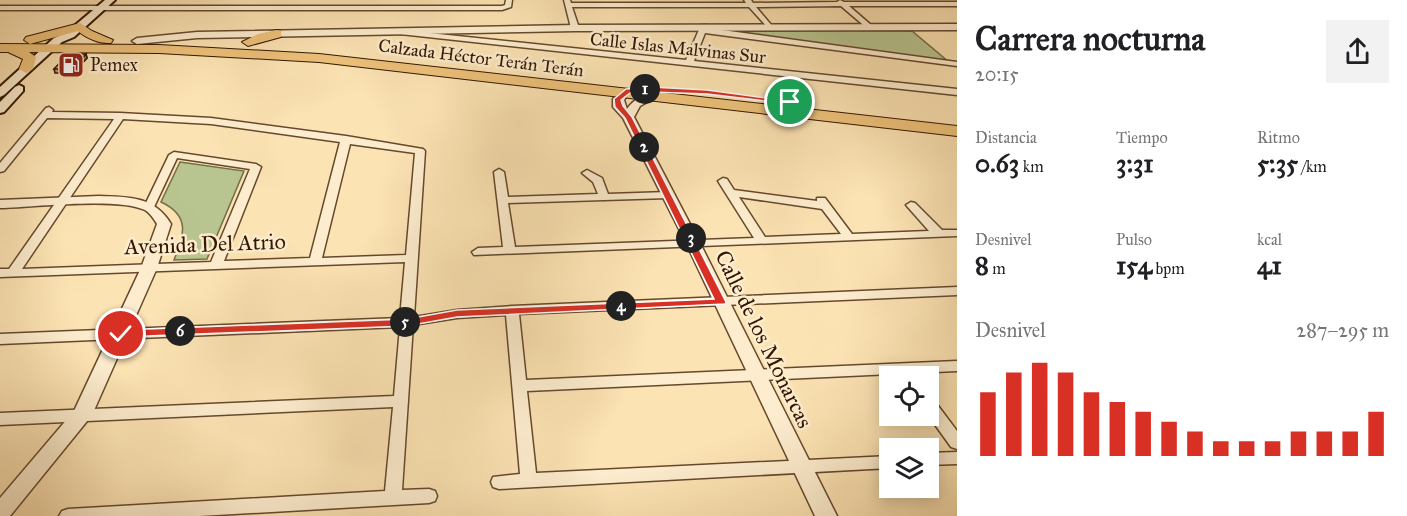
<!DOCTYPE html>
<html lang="es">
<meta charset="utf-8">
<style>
body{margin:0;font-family:"IM FELL Great Primer",serif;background:#f2f2f2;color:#202124;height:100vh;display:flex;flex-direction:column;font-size:22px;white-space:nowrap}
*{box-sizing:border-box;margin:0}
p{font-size:20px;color:#757577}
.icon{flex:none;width:33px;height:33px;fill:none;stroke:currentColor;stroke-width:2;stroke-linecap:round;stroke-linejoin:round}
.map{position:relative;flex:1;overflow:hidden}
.drawer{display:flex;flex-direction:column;background:#fff;width:450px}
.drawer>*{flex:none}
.buttons{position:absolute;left:879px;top:366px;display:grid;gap:12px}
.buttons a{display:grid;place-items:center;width:60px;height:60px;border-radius:0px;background:#fff;box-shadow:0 3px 15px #0003;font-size:30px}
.pin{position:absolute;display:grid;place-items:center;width:51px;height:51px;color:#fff;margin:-26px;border:3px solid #fff;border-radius:50%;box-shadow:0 2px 6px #0007}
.km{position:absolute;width:30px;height:30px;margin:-15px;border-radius:50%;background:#222;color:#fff;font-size:16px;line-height:30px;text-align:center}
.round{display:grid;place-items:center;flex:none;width:63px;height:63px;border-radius:0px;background:#f2f2f2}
.summary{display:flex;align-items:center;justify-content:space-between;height:102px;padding:0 18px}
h1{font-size:33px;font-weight:800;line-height:45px}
.figures{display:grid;grid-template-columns:repeat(3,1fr);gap:9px;height:102px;padding:6px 18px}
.figures div{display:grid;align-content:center}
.figures b{font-size:26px;font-weight:800}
.figures small{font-size:16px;font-weight:400}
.figures p{font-size:16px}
.chart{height:168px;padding:12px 18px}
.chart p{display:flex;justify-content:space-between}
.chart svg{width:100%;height:108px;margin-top:6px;stroke:#d93025;stroke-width:6}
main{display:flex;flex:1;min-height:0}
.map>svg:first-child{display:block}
</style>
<main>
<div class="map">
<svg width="957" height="516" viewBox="0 0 957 516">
<rect width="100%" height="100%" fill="#fce3b3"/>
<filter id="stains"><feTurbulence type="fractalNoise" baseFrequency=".00333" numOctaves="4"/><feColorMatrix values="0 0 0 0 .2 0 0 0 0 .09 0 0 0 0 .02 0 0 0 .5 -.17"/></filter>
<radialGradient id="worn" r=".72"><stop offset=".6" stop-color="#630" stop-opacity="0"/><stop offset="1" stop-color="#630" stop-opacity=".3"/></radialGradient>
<g fill="#b9c591" stroke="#766e48" stroke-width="1.5">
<path d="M715,29L912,31L950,63Z"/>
<path d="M180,162L244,171L207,259L174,260C184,235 191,216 161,202Z"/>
</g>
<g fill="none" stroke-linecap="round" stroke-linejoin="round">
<g stroke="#65492d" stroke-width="3">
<g id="minor">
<path d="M506,0H512L511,7L502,10H0V6H502L505,5Z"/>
<path d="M564,0H570L571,3H746L744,0H751L753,3L837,2L840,0L844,2H957V6H849L871,25L872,27L868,29L841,6L756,7L773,27L769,29L749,7H572L579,28L575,30L571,28Z"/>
<path d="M701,25H707V28L957,62V66L705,33L694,61L957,89V95L400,34L396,32L400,30L686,60Z"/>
<path d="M49,107L53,110L52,112L120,113L211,118L346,136L423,149L425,151L414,317L457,310L512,306L957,287V295L519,314L526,380L957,361V371L527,391L536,473L890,456V468L499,489L493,487L491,482L493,477L520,474L506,315L457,318L413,325L402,490L429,489L435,491L437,496L435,501L429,503L199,516H59L62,511L68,509L385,491L393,407L0,425V413L394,396L400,327L0,344V334L400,318L405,262L0,277V269H9L114,119L47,118L4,171L0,172V163L46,108ZM123,119L211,124L340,142L310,258L224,261L261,167L256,164L174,152L169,155L144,207L145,209H153L154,207L177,158L250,169L211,262L22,269ZM350,144L415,153L406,255L322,258Z"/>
<path d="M499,169L504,172L508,197L598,194L593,182L582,173L587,170L602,178L608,194L668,192L673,195L668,198L508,203L515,247L754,238L718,181L723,178L727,179L734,190L817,201V198H825L852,234L929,231L906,205L911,202L915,203L942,230H957V236L474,255L472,252L478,248L503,247L494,172ZM739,197L822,209L841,234L765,237Z"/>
<path d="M928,398L933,399L957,431V449L951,447L928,415Z"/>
<path d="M957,452V464L928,465V453Z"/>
</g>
</g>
<g stroke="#65492d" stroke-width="3">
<g id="tertiary">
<path d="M957,24V30L575,31L197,38L137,44L132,41L137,38L197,32L575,25Z"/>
<path d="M624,90L629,93L624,100L627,109C633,100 645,92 657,94L658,96L640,106L634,117L700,243L837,516H815L686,243L623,118L613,107V99Z"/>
<path d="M99,196C129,197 154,196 171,224L157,268L92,415L10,516H0V498L74,411L141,268L157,224C154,219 150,213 145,210C119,197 32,207 0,208V200Z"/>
</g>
</g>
<g stroke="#331600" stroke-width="4">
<g id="secondary">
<path d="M105,0H115L74,37L62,42L4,95L0,97V87L54,38L66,33Z"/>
<path d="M19,85L23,87V91L4,112L0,113V102L15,87Z"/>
</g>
</g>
<g stroke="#331600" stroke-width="2">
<g id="primary">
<path d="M80,23L92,31L113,40L111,43C100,44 86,38 78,31L30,44L24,40L26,37Z"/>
<path d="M277,30L281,31V37L248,46L242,42L258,34Z"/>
<path d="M0,44L159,45L319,54L957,126V136L319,62L159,53L29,52L36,57L33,69L26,73L19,69L23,59L8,52H0Z"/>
</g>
</g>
<use href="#minor" fill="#fdedce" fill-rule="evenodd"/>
<use href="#tertiary" fill="#fdedce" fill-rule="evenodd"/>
<use href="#secondary" fill="#fdedce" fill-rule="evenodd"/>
<use href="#primary" fill="#eec27a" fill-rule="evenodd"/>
</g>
<path fill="#c78a70" stroke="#331600" stroke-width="1.5" d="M86,54L87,58L73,73H55L54,69Z"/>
<path fill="#a2705b" stroke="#331600" stroke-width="1.5" d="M86,54L87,58L73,73L72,69Z"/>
<path fill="#e7a082" stroke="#331600" stroke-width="1.5" d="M68,54H86L72,69H54Z"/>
<path fill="#d93025" stroke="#fff" stroke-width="1.5" d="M651,87L707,90L794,102L790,104L707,94L651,92L630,93L621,100L623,106L632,117L726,302L725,304L457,317L407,326L121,337L115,334L121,330L407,319L457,310L714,299L625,118L615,107L614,99L626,89Z"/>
<defs>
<g id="fuel-square" transform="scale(1.35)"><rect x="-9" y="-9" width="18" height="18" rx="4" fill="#8f2418" stroke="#fdedce"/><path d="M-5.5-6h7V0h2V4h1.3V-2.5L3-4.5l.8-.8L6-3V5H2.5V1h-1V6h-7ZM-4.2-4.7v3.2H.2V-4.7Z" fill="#fff"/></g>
</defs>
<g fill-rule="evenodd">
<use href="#fuel-square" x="71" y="65"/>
</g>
<g text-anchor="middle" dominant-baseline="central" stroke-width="5" stroke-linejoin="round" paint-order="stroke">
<g font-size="18" fill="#331600" stroke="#fdedce">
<text transform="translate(678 48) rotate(6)">Calle Islas Malvinas Sur</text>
<text transform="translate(481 58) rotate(7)">Calzada Héctor Terán Terán</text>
</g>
<g font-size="18" fill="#331600" stroke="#fdedce" text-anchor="start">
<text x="90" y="65">Pemex</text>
</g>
<g font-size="22" fill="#331600" stroke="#fdedce">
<text transform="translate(205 244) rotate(-2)">Avenida Del Atrio</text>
<text transform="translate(764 339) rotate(64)">Calle de los Monarcas</text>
</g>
</g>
<rect width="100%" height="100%" filter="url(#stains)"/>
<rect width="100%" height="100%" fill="url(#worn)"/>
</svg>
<div class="buttons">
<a><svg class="icon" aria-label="locate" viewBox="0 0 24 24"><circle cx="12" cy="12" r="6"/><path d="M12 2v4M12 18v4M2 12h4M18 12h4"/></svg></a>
<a><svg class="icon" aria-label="layers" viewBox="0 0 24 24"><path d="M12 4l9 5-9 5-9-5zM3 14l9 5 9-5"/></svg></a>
</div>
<div class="pin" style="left:790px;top:102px;background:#1e9e55"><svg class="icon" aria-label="arrive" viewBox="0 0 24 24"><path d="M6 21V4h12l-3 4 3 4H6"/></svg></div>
<div class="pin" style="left:121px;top:334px;background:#d93025"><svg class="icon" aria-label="check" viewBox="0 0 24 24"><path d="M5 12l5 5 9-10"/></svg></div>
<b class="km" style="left:645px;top:89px">1</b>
<b class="km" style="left:644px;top:147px">2</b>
<b class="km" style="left:691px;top:238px">3</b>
<b class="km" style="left:621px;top:306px">4</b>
<b class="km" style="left:405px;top:322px">5</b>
<b class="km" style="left:180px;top:331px">6</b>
</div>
<section class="drawer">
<div class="summary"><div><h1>Carrera nocturna</h1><p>20:15</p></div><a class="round"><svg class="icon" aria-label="share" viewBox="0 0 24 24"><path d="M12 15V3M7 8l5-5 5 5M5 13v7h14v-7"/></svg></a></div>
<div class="figures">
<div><p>Distancia</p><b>0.63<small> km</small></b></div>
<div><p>Tiempo</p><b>3:31</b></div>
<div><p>Ritmo</p><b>5:35<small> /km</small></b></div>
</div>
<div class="figures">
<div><p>Desnivel</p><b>8<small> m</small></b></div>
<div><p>Pulso</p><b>154<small> bpm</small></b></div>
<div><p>kcal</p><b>41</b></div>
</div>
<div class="chart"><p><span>Desnivel</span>287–295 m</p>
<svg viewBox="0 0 160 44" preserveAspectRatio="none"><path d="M5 44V18M15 44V10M25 44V6M35 44V10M45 44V18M55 44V22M65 44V26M75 44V30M85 44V34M95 44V38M105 44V38M115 44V38M125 44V34M135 44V34M145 44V34M155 44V26"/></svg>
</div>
</section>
</main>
